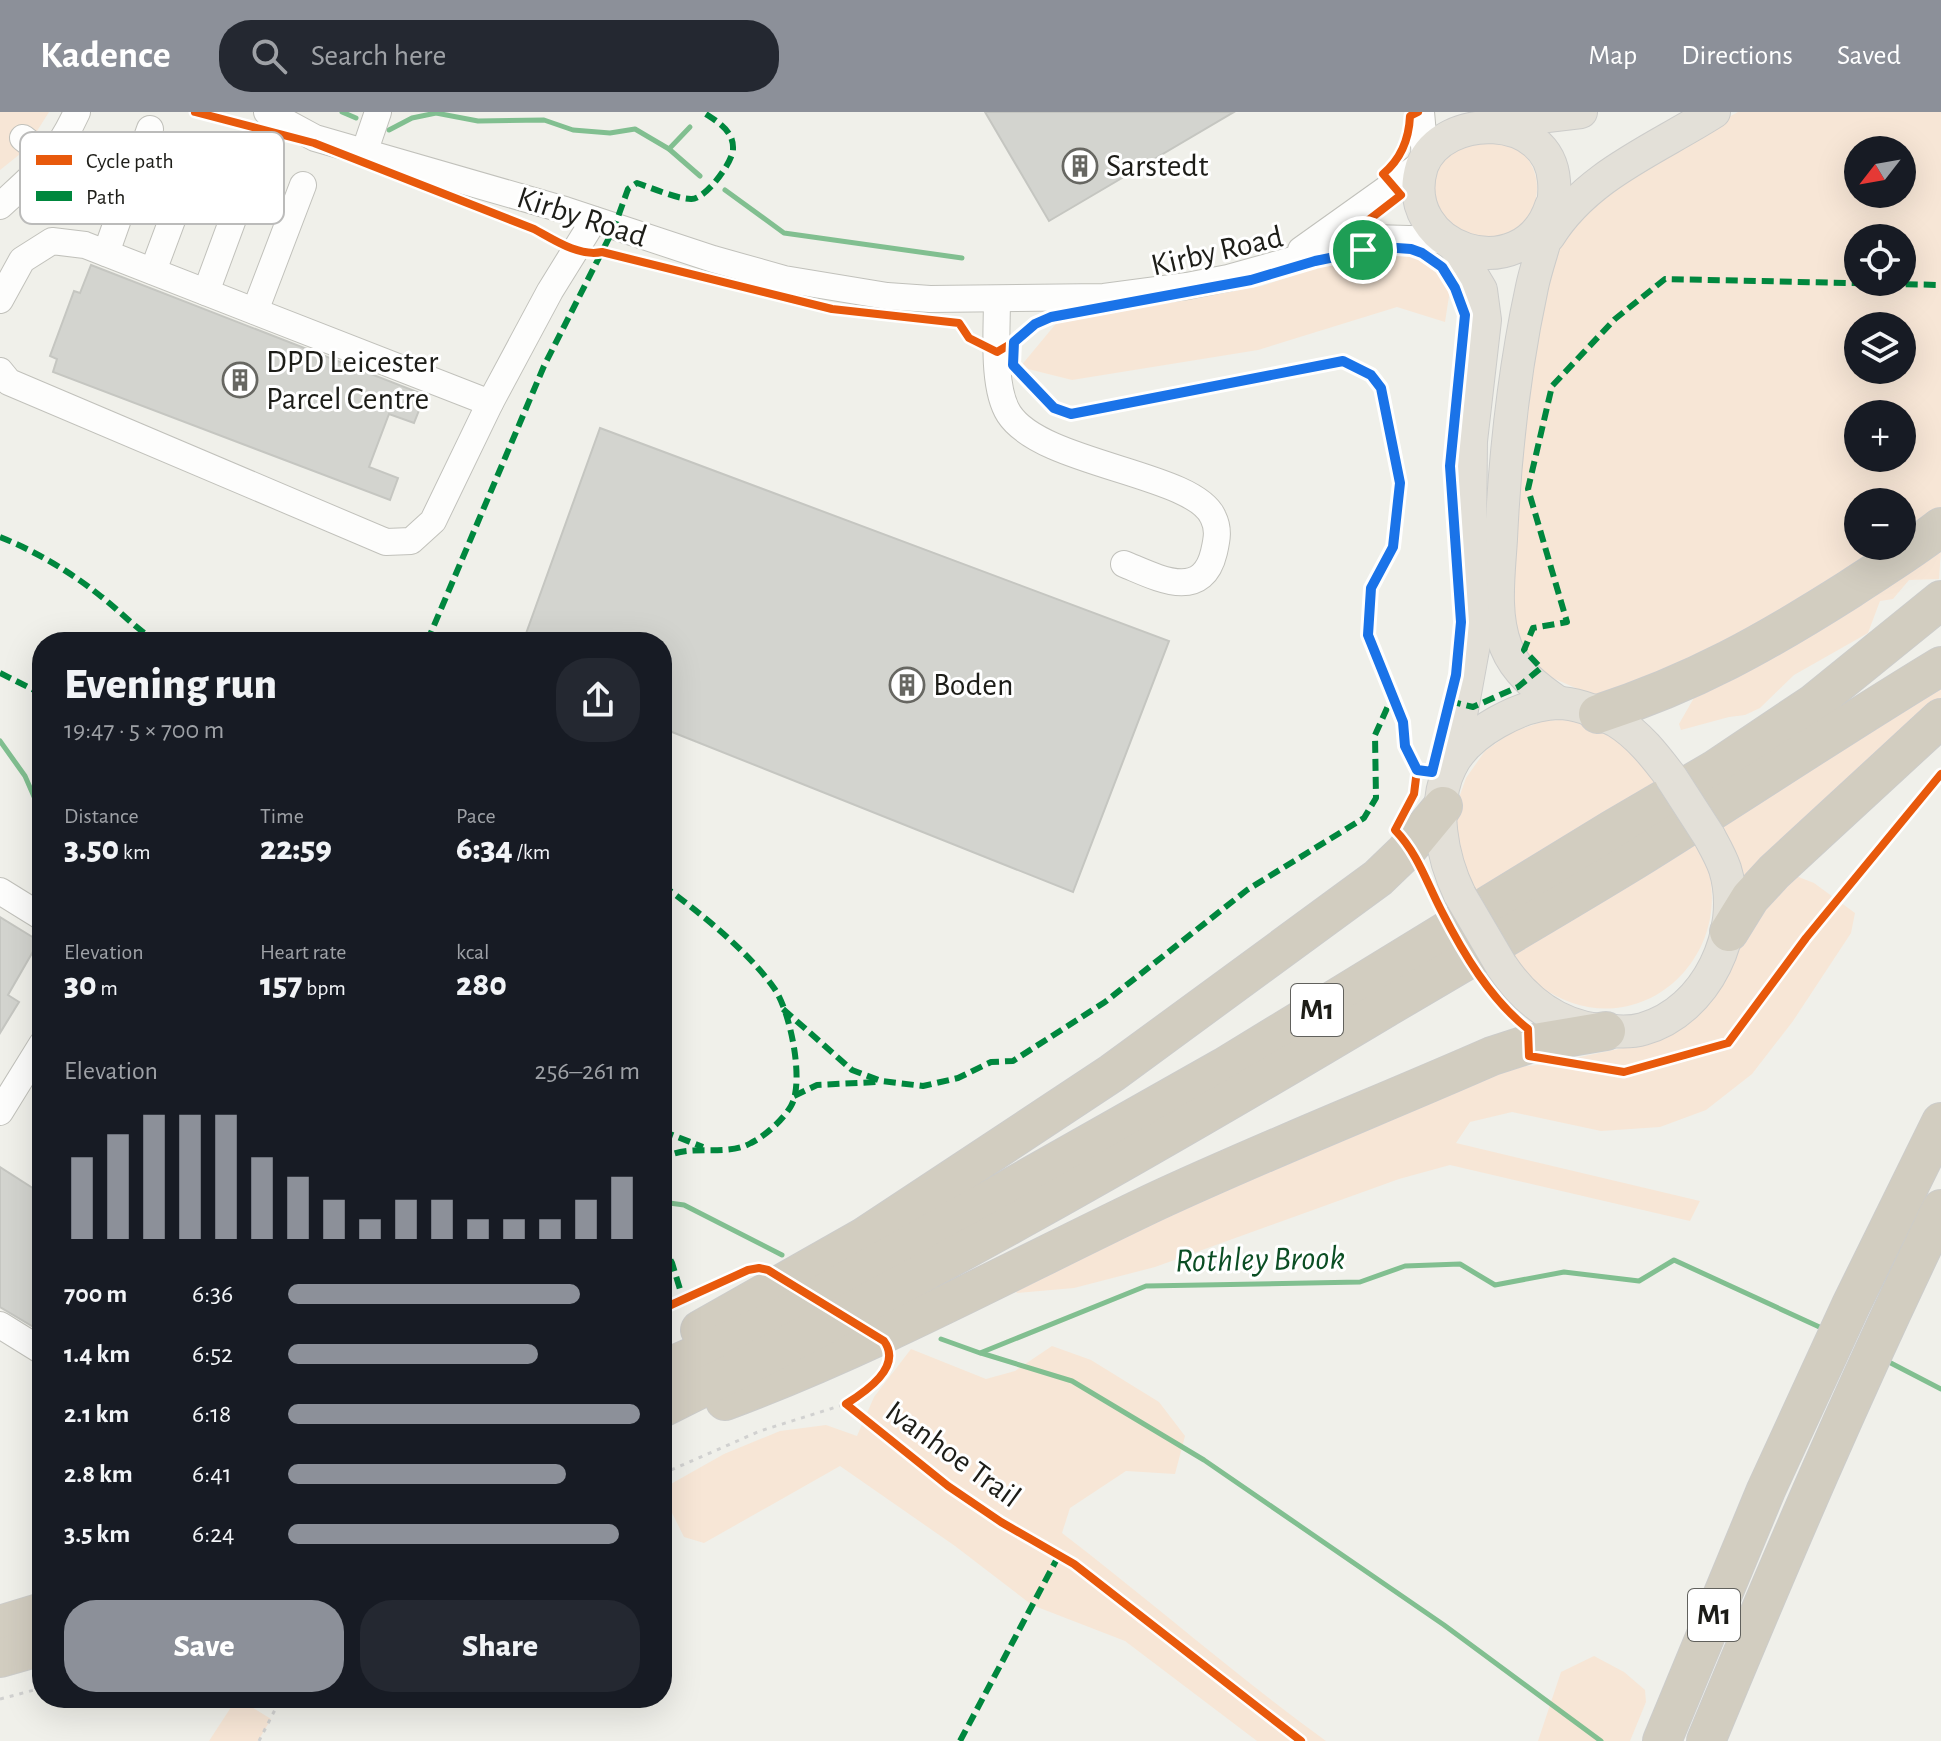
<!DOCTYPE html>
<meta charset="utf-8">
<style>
body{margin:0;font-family:"Alegreya Sans",sans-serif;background:#242831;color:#f1f3f6;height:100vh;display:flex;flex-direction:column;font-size:30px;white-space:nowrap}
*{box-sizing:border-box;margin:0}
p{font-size:26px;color:#9ea1a6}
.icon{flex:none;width:44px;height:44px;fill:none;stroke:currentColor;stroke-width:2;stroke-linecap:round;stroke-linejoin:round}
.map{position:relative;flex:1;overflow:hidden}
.panel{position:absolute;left:32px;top:520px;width:640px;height:1076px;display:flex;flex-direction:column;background:#171b24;border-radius:32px;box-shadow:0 8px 32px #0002}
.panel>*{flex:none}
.needle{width:52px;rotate:239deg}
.fabs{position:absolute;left:1844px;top:24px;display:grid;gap:16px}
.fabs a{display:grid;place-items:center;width:72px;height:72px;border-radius:50%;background:#171b24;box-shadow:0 8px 32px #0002;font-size:40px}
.pin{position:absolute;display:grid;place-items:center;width:68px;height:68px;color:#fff;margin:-34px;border:4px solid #fff;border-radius:50%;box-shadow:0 2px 8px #0007}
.round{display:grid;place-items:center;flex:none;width:84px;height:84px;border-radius:32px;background:#242831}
.overview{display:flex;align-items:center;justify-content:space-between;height:136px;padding:0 32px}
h1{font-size:44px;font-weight:800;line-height:60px}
.metrics{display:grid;grid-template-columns:repeat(3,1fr);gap:12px;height:136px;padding:8px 32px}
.metrics div{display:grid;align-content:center}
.metrics b{font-size:34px;font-weight:800}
.metrics small{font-size:22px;font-weight:400}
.metrics p{font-size:22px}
.chart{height:224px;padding:16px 32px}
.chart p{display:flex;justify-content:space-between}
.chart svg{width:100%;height:144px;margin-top:8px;stroke:#8c9099;stroke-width:6}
.button{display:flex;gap:16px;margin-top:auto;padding:16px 32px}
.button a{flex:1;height:92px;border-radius:32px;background:#8c9099;color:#fff;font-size:32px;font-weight:800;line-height:92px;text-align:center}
.button a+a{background:#242831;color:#f1f3f6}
ul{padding:0 32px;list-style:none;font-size:26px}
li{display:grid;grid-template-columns:128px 96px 1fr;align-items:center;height:60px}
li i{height:20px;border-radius:10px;background:#8c9099}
header{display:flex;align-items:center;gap:48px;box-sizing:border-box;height:112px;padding:0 40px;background:#8c9099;color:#fff}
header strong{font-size:38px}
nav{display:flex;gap:44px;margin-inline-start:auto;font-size:28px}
.search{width:560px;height:72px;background:#242831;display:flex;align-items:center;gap:20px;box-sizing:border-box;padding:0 28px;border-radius:32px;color:#9ea1a6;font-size:30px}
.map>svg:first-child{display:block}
</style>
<header>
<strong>Kadence</strong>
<div class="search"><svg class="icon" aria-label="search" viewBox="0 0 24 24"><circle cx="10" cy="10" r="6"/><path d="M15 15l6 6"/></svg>Search here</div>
<nav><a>Map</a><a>Directions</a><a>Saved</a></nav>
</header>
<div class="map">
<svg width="1941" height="1629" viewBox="0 0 1941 1629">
<rect width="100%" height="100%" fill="#f0f0ea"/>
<g fill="#f7e6d6" fill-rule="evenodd">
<path d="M0,0H49L25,38L0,58Z"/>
<path d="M1738,0H1941V398L1902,428V390H1858V434H1894L1788,501L1603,588L1546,563L1519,530L1510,509L1526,217L1565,122L1624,62ZM1858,38H1902V82H1858ZM1858,126H1902V170H1858ZM1858,214H1902V258H1858ZM1858,302H1902V346H1858Z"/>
<circle cx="1486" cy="76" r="51"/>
<path d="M1409,129L1452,165L1445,210L1397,195L1258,238L1072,268L1020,255L1059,208L1262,174L1365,140Z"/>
<path d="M1941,438L1939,467L1909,468L1893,487L1880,489L1868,521L1794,563L1760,596L1745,603L1729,605L1681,618L1679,612L1695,584Z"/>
<path d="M1941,569V592L1740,772L1719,709Z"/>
<path d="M1560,608L1577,609L1608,619L1663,674L1478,786L1462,762L1455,697L1466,666L1485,639L1512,620L1544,609Z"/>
<path d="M1695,724C1756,832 1640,946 1540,874C1526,864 1518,850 1508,837Z"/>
<path d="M1791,762L1814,771L1855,801L1851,821L1793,909L1752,962L1706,998L1660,1015L1601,1019L1512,1000L1470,1010L1456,1031L1700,1089L1690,1109L1450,1053L1399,1067L1155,1155L1074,1176L1017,1181L1008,1168L1509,956L1546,952L1623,936L1667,922Z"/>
<path d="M1052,1234L1091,1248L1159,1290L1185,1324L1175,1362L1126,1359L1070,1396L1062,1421C1151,1489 1235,1563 1326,1629H1257L1125,1529L1032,1493L955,1434L840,1354L704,1431L684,1425L662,1381V1377L724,1342L780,1319L826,1313L857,1324L874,1285L911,1237L986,1267L1015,1259Z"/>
<path d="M1594,1544L1624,1560L1645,1578L1646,1590L1630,1629H1538L1561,1560Z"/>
<path d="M237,1586L271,1607L258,1629H209Z"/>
</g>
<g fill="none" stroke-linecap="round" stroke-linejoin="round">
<g stroke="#81bf90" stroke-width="5">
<path d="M342,0L356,6"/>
<path d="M389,18L412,6L436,1L478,9L544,8L573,18L610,21L635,17L669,37L700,64"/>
<path d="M669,37L690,15"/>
<path d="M725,78L784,121L962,146"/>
<path d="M0,629L25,664L42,703"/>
<path d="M662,1090L684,1093L782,1143"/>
<path d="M941,1227L980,1241L1146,1174L1360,1170L1405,1154L1460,1152L1495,1173L1564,1160L1639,1169L1674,1148L1826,1218"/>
<path d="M981,1241L1072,1269L1204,1348L1444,1513L1601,1629"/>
<path d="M1885,1248L1941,1277"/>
</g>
</g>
<g fill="#d3d4cf" stroke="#c5c6c1" stroke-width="2">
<path d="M985,0H1234L1049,109Z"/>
<path d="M91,153L425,283L414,311L389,302L369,355L398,366L390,388L53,260L57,247L50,244L74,179L80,181Z"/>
<path d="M600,316L1169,529L1073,780L662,616V530H523Z"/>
<path d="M0,805L39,829L8,883L19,890L0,921Z"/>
<path d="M0,1055L42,1082V1220L0,1195Z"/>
</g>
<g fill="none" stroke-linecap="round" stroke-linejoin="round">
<g stroke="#c1c1bb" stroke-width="28">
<g id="minor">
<path d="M267,0L315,26L565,98L713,147L784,167L887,184L930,187L1104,185L1187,174L1228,166L1372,126L1446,128"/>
<path d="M1421,0L1425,45"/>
<path d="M23,26L51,48"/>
<path d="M364,41L378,0"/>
<path d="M0,94C37,60 56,46 77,0"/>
<path d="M1301,138L1423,51"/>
<path d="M106,141L150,17"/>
<path d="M153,159L200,33"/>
<path d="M206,180L253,53"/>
<path d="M0,188L22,148L52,129L85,133L490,291"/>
<path d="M997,188C997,218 992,276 1009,302C1042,353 1194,361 1213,405C1219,417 1217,427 1214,440C1202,491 1156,465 1124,452"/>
<path d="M255,199L303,73"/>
<path d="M0,259L9,270L386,430L411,429L433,409L490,291L550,179L594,108"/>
<path d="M0,779L42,805"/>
<path d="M0,1000L42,932"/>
<path d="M0,1213L42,1239"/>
</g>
</g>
<g stroke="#ccccca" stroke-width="34">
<g id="major">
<path d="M1507,9L1581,0"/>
<path d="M1551,94C1523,179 1396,138 1422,54C1443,0 1549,0 1554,69C1557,104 1539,141 1532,175C1514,258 1505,341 1501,427C1499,461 1493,502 1506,535C1516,560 1537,576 1559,591"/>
<path d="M1549,124C1587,63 1656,37 1714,0"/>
<path d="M1452,652L1474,532L1470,421L1471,329L1485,208L1481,178L1455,134"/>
<path d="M1460,783C1442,746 1431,693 1451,654C1468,620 1521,592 1558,591C1576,591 1600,601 1616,609C1639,623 1655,644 1671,665"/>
<path d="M1501,853C1527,892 1563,918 1612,919C1623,920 1633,920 1643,917C1707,899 1744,819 1725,757C1721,745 1715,735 1709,724"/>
</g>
</g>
<g stroke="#ccccca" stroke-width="40">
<g id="highway">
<path d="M1598,602C1694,571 1765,531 1850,477C1880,457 1912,438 1941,415"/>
<path d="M1729,820L1750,786L1774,760L1941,606"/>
<path d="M700,1218L864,1125L1112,961L1378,766L1405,740L1443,694"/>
<path d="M662,1258L780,1206L1224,955L1613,717L1714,658L1814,591L1941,488"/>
<path d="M725,1289C870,1235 1008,1160 1148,1093C1261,1040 1378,994 1492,944L1529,932L1606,919"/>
<path d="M662,1296C909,1174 1148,1038 1384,897C1467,848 1551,799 1633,749C1736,685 1837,617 1941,554"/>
<path d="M0,1513L42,1500"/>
<path d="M0,1546L42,1534"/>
<path d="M1662,1629L1766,1378L1851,1193L1941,1010"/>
<path d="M1706,1629C1780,1450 1856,1272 1941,1097"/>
</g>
</g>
<g stroke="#d1d1d0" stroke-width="3" stroke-dasharray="4 6" stroke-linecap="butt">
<path d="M662,1362L760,1319L846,1292"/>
<path d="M0,1587L42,1576"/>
<path d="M259,1629L281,1586"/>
</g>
<use href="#minor" stroke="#fdfdfc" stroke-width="26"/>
<use href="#major" stroke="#e3e0d8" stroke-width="32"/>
<use href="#highway" stroke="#d2cdc0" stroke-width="38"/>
<g stroke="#ccccca" stroke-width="34" stroke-linecap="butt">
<g id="major-bridge">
<path d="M1671,665L1709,724"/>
<path d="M1460,783L1501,853"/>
</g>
</g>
<use href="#major-bridge" stroke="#e3e0d8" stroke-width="32"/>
<g stroke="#00873e" stroke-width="6" stroke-dasharray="12 6" stroke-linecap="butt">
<path d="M0,425C35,439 69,459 98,482C119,498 135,516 157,530"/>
<path d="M427,530L544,254L614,116L628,77L637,71C652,76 677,87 691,87C705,88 733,50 733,37C734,18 716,9 703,0"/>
<path d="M0,561L42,582"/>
<path d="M1449,589L1473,595L1518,575L1541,556L1524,538L1533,516L1567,510L1528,377L1552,274L1615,207L1665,167L1941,173"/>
<path d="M662,773C698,799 748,839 774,876C790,898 805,970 791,994C783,1008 765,1024 751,1031C724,1046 689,1030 662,1047"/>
<path d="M783,897L852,958L881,969L923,974L958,966L991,950L1013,949L1105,890L1247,778L1364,706L1376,686L1375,623L1392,585"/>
<path d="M794,984L817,973L876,970"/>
<path d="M662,1019L703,1035"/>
<path d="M662,1132L672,1151L683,1187"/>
<path d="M960,1629L1059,1443"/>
</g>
<g stroke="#fff" stroke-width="13">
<g id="cycleway">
<path d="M195,0L314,31L534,117C554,128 579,145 602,140L832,197L959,211L969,226L997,240L1014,230"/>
<path d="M1363,138L1357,117L1401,83L1383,62C1401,47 1409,27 1410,4L1418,0"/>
<path d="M1417,658L1432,660L1456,563L1461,510L1450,354L1465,203L1450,165L1442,155L1422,141L1400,135H1383L1315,149L1251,168L1051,205L1035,212L1014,230L1013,253L1054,296L1071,302L1343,249L1371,263L1381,276L1400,371L1393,435L1371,476L1368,523L1403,610L1405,634L1417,658L1414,682L1395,718C1418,742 1426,769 1441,798C1463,841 1490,887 1528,917L1529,944L1624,960L1728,931L1806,826L1941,662"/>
<path d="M662,1197L748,1158L759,1156L768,1158L884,1229C903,1255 865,1280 846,1292L948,1374L1001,1410L1074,1452L1301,1629"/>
</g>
</g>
<use href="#cycleway" stroke="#e8590c" stroke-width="8"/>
</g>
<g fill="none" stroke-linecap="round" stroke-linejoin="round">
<g stroke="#fff" stroke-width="16">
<path id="route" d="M1383,135L1411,137L1422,141L1442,155L1455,176L1465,203L1450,354L1461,510L1456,563L1432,660L1417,658L1405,634L1403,610L1368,523L1371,476L1393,435L1400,371L1381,276L1371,263L1343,249L1071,302L1054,296L1013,253L1014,230L1035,212L1051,205L1251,168L1315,149Z"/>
</g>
<use href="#route" stroke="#1a73e8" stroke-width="10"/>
</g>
<defs>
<g id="building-ring" transform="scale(1.8)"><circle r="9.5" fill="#fff" stroke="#676762" stroke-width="1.5"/><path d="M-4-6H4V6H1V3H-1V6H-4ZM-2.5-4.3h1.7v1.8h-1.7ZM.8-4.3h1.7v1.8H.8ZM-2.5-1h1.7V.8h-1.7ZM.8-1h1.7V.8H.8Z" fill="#676762"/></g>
</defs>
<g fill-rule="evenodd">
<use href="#building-ring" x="1080" y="54"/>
<use href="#building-ring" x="240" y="268"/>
<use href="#building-ring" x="907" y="573"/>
</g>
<g text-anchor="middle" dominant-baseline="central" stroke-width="6" stroke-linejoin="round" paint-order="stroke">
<g fill="#fff" stroke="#61615d" stroke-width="2">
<rect x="1291" y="872" width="52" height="52" rx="6"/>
<rect x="1688" y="1477" width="52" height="52" rx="6"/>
</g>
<g font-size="30" font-weight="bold" fill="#1d1d18">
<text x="1317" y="898">M1</text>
<text x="1714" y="1503">M1</text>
</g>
<g font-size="32" fill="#1d1d18" stroke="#fff" text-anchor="start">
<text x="1106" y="54">Sarstedt</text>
<text x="266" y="250">DPD Leicester<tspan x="266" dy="37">Parcel Centre</tspan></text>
<text x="933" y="573">Boden</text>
</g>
<g font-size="32" fill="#1d1d18" stroke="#fff">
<text transform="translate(582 105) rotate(18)">Kirby Road</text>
<text transform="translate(1217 139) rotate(-13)">Kirby Road</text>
<text transform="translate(953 1342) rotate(36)">Ivanhoe Trail</text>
</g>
<g font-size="34" font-style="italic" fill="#0b4e24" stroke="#fff">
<text transform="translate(1260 1148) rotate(-1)">Rothley Brook</text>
</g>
</g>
<rect x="20" y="20" width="264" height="92" rx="12" fill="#fff" stroke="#bbbbba" stroke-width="2"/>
<rect x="36" y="43" width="36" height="10" fill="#e8590c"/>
<rect x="36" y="79" width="36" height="10" fill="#00873e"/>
<g font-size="22" fill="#1d1d18">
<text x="86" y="56">Cycle path</text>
<text x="86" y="92">Path</text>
</g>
</svg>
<div class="fabs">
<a><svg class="needle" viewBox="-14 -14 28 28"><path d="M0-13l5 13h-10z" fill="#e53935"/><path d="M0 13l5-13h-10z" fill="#9ea1a6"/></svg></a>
<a><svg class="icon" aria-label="locate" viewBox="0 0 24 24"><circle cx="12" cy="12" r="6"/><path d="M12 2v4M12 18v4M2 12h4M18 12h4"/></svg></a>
<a><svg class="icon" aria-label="layers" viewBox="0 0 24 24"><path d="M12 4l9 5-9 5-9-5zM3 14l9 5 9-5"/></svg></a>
<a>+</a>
<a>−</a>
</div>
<div class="pin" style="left:1363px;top:138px;background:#1e9e55"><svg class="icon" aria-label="arrive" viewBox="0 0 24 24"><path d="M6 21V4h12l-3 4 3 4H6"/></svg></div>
<section class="panel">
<div class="overview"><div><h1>Evening run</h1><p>19:47 · 5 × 700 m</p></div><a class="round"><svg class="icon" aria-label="share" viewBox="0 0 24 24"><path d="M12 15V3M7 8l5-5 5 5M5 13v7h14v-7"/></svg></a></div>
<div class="metrics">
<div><p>Distance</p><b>3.50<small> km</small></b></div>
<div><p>Time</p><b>22:59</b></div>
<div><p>Pace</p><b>6:34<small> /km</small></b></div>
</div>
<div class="metrics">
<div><p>Elevation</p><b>30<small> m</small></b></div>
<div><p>Heart rate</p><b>157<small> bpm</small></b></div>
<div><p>kcal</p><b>280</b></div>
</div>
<div class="chart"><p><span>Elevation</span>256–261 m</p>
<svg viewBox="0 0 160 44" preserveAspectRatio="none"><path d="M5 44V19M15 44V12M25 44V6M35 44V6M45 44V6M55 44V19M65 44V25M75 44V32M85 44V38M95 44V32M105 44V32M115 44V38M125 44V38M135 44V38M145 44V32M155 44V25"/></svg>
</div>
<ul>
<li><b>700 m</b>6:36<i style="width:83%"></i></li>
<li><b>1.4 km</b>6:52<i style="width:71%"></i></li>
<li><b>2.1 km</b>6:18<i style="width:100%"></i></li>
<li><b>2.8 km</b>6:41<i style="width:79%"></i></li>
<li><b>3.5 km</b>6:24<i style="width:94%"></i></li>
</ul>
<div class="button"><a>Save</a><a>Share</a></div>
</section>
</div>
